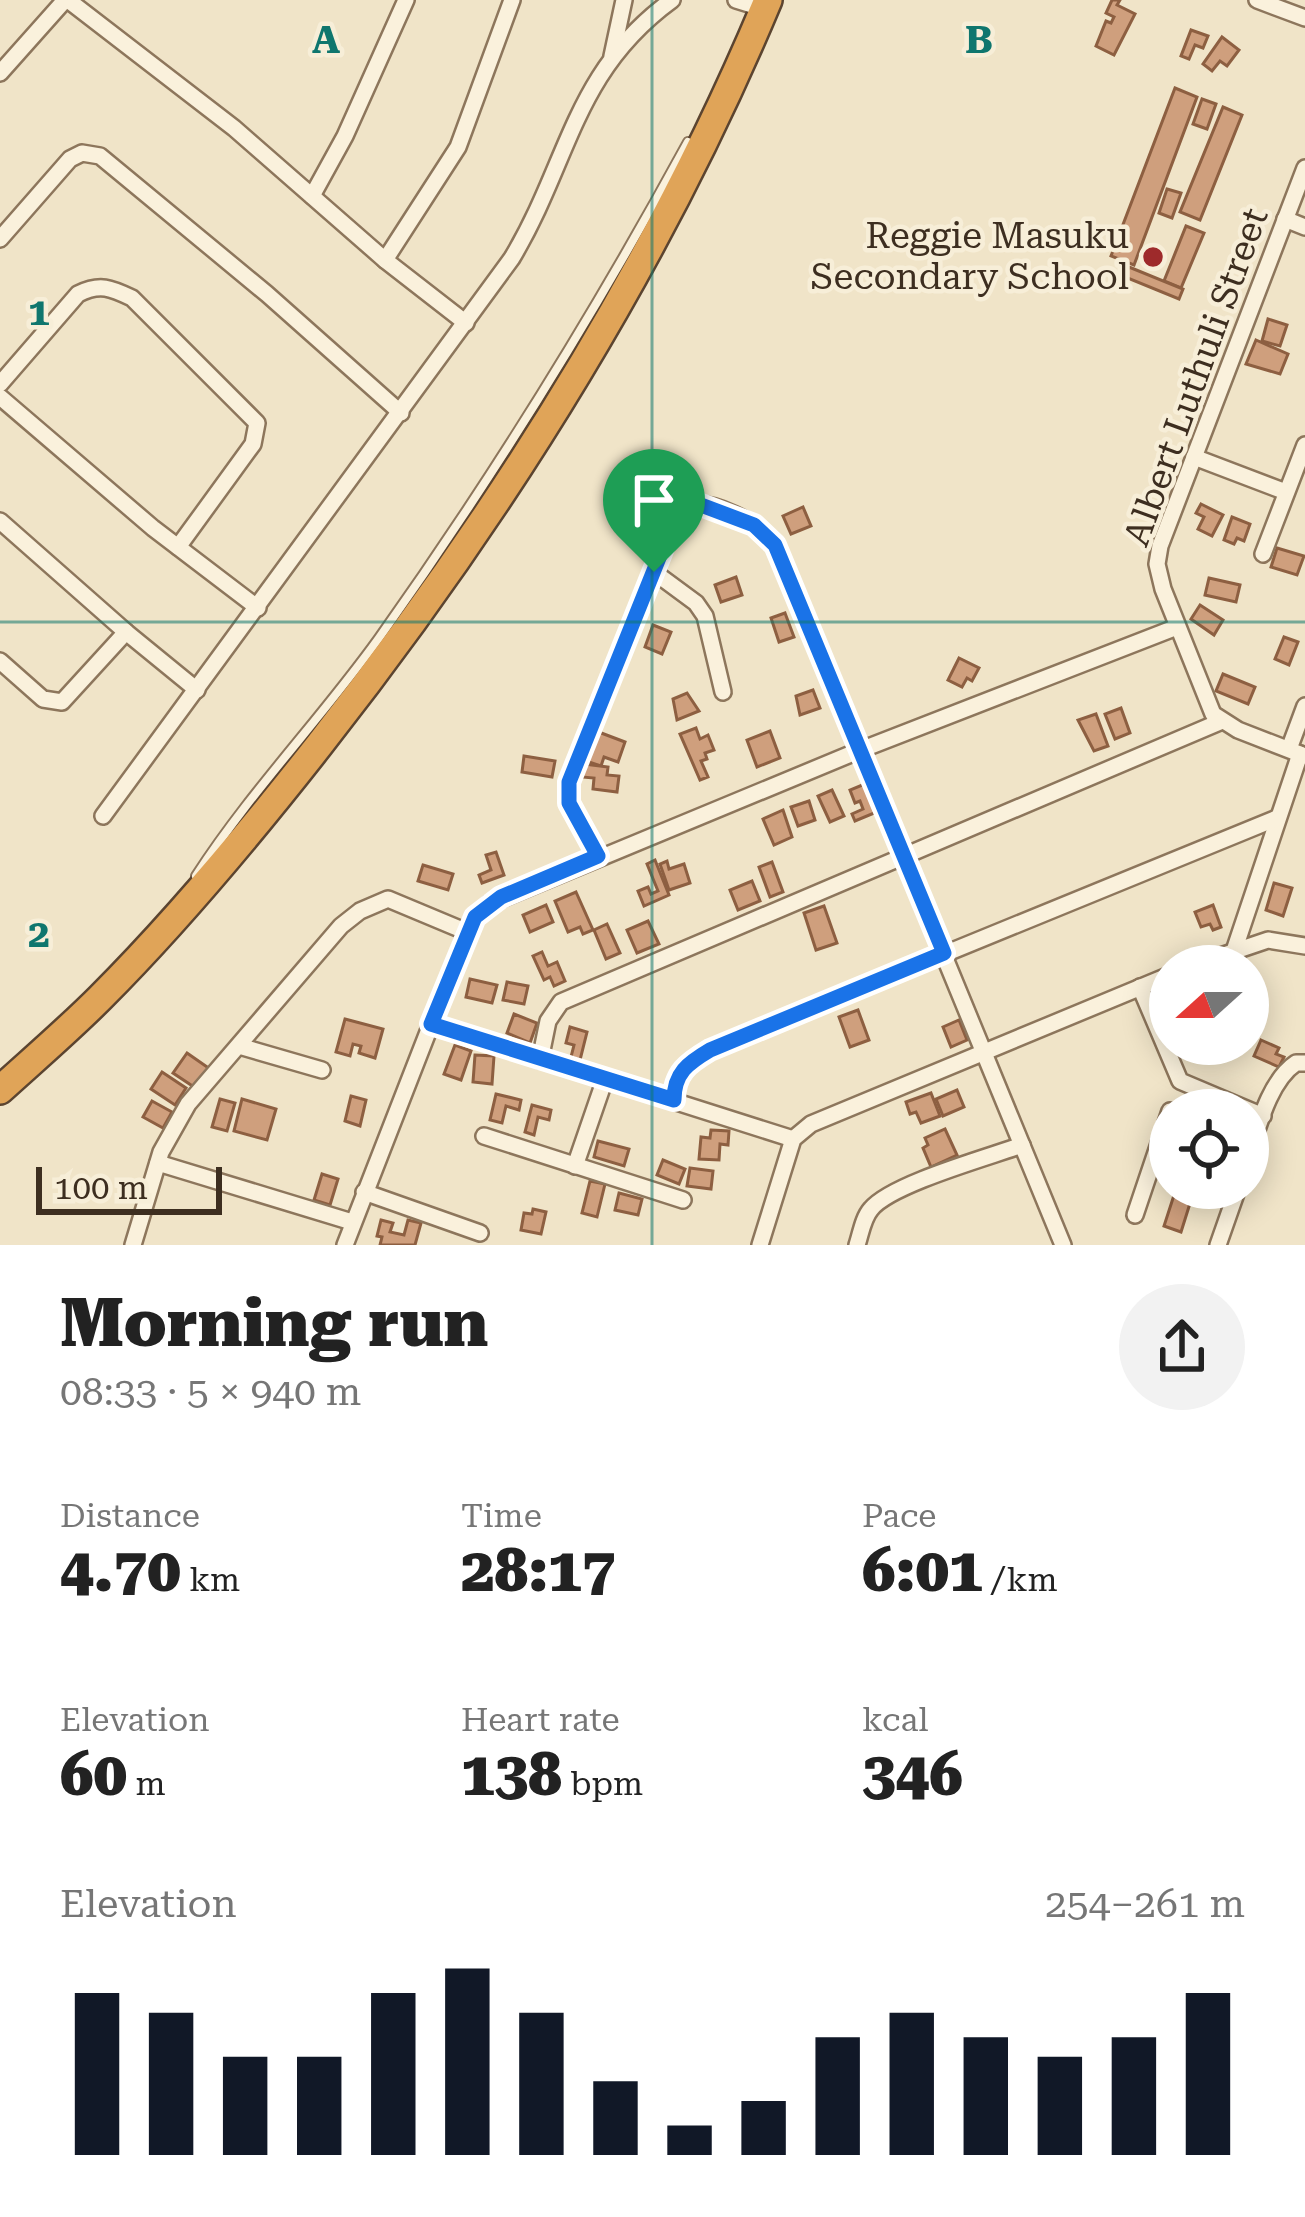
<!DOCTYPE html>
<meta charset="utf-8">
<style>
body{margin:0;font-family:"Roboto Serif",serif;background:#f2f2f2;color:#222;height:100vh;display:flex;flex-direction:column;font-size:45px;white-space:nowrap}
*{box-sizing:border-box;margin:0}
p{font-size:39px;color:#767676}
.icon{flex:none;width:66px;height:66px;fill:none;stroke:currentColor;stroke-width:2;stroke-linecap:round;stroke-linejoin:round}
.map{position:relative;height:1245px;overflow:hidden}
.side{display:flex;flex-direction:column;background:#fff;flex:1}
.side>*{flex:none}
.needle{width:78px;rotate:249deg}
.controls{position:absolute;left:1149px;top:945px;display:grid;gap:24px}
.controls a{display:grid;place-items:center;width:120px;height:120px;border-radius:50%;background:#fff;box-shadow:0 6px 30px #0003;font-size:60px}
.scale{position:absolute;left:36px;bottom:30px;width:186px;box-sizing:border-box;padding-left:12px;border:6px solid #3d2e20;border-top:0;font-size:33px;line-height:42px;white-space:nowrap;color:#3d2e20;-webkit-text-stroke:9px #f7eed8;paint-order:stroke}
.pin{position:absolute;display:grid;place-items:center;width:102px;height:102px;color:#fff;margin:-123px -51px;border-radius:50% 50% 50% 0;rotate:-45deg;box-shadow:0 0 12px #0007}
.pin .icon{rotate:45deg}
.round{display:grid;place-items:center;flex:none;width:126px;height:126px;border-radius:63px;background:#f2f2f2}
.summary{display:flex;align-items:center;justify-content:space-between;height:204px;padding:0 60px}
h1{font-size:66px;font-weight:800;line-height:90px}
.figures{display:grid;grid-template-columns:repeat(3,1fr);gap:18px;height:204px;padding:12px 60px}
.figures div{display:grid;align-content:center}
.figures b{font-size:60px;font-weight:800}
.figures small{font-size:33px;font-weight:400}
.figures p{font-size:33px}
.chart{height:336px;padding:24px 60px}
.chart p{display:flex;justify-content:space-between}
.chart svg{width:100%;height:216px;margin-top:12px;stroke:#111827;stroke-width:6}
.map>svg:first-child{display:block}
</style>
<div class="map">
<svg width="1305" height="1245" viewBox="0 0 1305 1245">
<rect width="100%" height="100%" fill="#f0e4c8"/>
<g fill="#cf9f7d" stroke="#8d5f41" stroke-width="3">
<path d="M1112,0H1120L1117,5L1135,14L1114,55L1096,46L1106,21L1111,23L1114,17L1106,13Z"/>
<path d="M1191,30L1208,36L1203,48L1195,45L1189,59L1181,56Z"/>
<path d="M1222,37L1239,50L1227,66L1220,61L1212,71L1203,64Z"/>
<path d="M1175,88L1197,97L1134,265L1111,256Z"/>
<path d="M1202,99L1216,104L1207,129L1193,124Z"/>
<path d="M1223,107L1242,115L1200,220L1180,212Z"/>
<path d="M1167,189L1181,193L1172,218L1159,213Z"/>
<path d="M1186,226L1204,233L1181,288L1164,281Z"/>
<path d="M1129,267L1183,289L1179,299L1125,277Z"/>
<path d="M1268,319L1287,325L1280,346L1262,341Z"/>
<path d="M1256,340L1288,354L1280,374L1246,364Z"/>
<path d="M1201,504L1223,515L1212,536L1198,529L1204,517L1196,513Z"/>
<path d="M803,507L811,526L791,534L783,516Z"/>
<path d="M1232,517L1250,524L1244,541L1237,538L1234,544L1224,540Z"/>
<path d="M1277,548L1304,556L1297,575L1271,567Z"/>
<path d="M736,577L742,595L721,602L715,585Z"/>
<path d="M1209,578L1240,585L1236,602L1205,595Z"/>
<path d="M1200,605L1223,620L1214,635L1191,619Z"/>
<path d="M785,613L794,637L779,642L771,618Z"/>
<path d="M653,625L671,632L662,654L645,647Z"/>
<path d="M1284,637L1298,642L1289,665L1275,659Z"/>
<path d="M959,658L979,668L972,681L967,678L962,687L948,680Z"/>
<path d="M1223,674L1255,687L1248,704L1216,691Z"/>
<path d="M813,690L820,708L800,715L796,696Z"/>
<path d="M687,693L699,711L677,720L673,699Z"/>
<path d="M1121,708L1130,733L1115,739L1105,714Z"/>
<path d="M1096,714L1108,746L1094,751L1078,720Z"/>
<path d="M696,728L700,739L708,735L714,750L705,753L707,759L701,761L708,777L700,780L680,734Z"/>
<path d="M596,731L625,742L618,762L604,757L601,766L586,761Z"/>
<path d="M770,731L780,758L757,767L747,740Z"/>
<path d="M524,756L555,761L552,777L522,772Z"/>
<path d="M584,764L608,767L607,775L619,776L617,792L593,789L594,778L582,777Z"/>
<path d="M872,781L884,809L855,821L852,814L863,809L860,801L855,803L850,790Z"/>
<path d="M832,790L844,816L830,822L818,796Z"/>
<path d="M809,801L815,820L798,826L791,807Z"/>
<path d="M783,810L792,837L774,845L763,819Z"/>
<path d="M496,852L504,875L482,883L479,875L491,870L486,855Z"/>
<path d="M655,860L669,895L644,906L638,891L648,887L651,894L658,891L647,864Z"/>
<path d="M667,861L669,869L684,864L690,883L669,890L660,864Z"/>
<path d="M772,862L783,892L770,897L759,867Z"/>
<path d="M423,865L453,874L448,890L418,881Z"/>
<path d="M752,881L760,901L738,910L730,890Z"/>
<path d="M1274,883L1292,888L1283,916L1266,910Z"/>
<path d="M576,892L593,930L583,934L580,927L568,932L555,901Z"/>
<path d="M546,905L553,922L530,932L523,915Z"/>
<path d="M1213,905L1221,927L1213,930L1210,924L1201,927L1195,912Z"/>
<path d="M824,906L837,943L816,950L804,913Z"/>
<path d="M648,921L659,944L637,953L627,930Z"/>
<path d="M607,924L620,953L606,959L594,930Z"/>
<path d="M542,952L548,966L557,962L565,981L554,986L550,977L544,980L533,956Z"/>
<path d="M470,979L497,985L492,1003L466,997Z"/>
<path d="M507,982L528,986L524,1004L503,1000Z"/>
<path d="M858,1010L869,1040L850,1047L839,1017Z"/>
<path d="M514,1014L537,1023L530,1043L507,1033Z"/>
<path d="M345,1019L383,1029L375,1058L359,1053L361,1046L353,1044L350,1056L336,1052Z"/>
<path d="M959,1020L967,1040L951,1047L943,1027Z"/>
<path d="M570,1027L587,1032L580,1060L571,1057L574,1045L566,1043Z"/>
<path d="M1261,1040L1279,1048L1276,1054L1284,1057L1279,1067L1254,1056Z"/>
<path d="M455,1045L471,1051L461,1080L444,1074Z"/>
<path d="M187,1053L210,1069L194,1087L173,1073Z"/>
<path d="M475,1055L494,1056L492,1084L473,1082Z"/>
<path d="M162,1072L186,1088L175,1105L151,1089Z"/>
<path d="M957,1090L964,1107L943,1116L936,1099Z"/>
<path d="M931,1093L940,1116L921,1123L916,1112L910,1114L906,1102Z"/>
<path d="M496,1094L521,1100L519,1110L506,1106L502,1123L490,1120Z"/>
<path d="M351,1096L366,1100L360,1126L345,1121Z"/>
<path d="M220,1099L235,1103L227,1131L212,1127Z"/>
<path d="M242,1099L276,1109L267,1140L234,1131Z"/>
<path d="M152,1101L172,1112L163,1128L143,1117Z"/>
<path d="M532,1105L551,1110L549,1120L538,1117L534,1135L525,1132Z"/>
<path d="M945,1129L957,1155L931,1167L923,1148L928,1145L925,1138Z"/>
<path d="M711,1130L729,1131L728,1145L720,1144L719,1160L699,1159L701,1137L710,1138Z"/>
<path d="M598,1141L629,1149L624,1166L594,1157Z"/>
<path d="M663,1160L685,1169L679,1184L657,1175Z"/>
<path d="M690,1168L713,1171L711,1189L687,1186Z"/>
<path d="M322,1174L338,1179L330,1205L314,1200Z"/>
<path d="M590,1181L605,1184L597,1217L582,1213Z"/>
<path d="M1175,1192L1192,1197L1181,1232L1164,1226Z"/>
<path d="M619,1193L642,1199L638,1215L615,1210Z"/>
<path d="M533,1209L546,1212L541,1234L521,1230L524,1213L532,1214Z"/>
<path d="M381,1220L393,1223L390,1232L404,1235L408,1220L421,1223L415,1245H380L382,1237L377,1236Z"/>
</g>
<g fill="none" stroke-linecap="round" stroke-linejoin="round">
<g stroke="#8d765c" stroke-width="12">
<path id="lane" d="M196,876C250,792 321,719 379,638C492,479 595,313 688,142"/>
</g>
<g stroke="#8d765c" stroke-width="20">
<g id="street">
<path d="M68,0L234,128L385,260L466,323"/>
<path d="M736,0L765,9"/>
<path d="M1257,0L1305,18"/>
<path d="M612,56L624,0"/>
<path d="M0,73L65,0"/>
<path d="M1305,168L1160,546L1157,564L1163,589L1213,714L1238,730L1305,756"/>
<path d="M312,196L345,136L406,0"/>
<path d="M1285,219L1305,227"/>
<path d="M0,239L70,159L82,153L100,156L267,294L401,413"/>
<path d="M385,260L458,147L512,0"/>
<path d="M0,384L78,294C100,283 111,288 132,298L257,423L253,444L178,547"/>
<path d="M0,397L153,528L258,608"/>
<path d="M1194,457L1286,492"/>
<path d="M0,521L126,632"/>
<path d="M1263,554L1305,445"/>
<path d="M654,572L696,603L705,616L723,692"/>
<path d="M0,661L43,699L62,702L126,632L197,690"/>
<path d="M1289,749L1305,706"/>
<path d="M103,816L512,258C570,161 573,72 672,0"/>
<path d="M598,856L569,803V781L675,518L686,505C713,499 759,523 775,545L1063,1245"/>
<path d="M1235,948L1300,754"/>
<path d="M1191,966L1268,940L1305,946"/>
<path d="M1140,987L1180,1081L1263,1116"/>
<path d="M431,1024L793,1139"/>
<path d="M239,1046L322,1070"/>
<path d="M540,1060L548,1021L561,1002L1222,721"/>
<path d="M674,1099C673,1073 689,1063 710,1050L1277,818"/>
<path d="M484,1136L683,1200"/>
<path d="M1248,1158C1258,1128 1269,1081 1296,1063H1305"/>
<path d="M158,1163L352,1222"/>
<path d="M575,1166L605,1079"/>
<path d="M364,1192L480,1233"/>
<path d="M1135,1215L1170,1111"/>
<path d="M133,1245L161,1152L188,1104L341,926L360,911L388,899L467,932"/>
<path d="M345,1245L467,932L475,917L489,904L858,751L1177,627"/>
<path d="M760,1245L793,1139L811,1124L1170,975"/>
<path d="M857,1245C861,1233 863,1218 871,1209C891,1184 989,1157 1022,1145"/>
<path d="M1218,1245L1238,1188"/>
</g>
</g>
<g stroke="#5b4430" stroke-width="32">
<path id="highway" d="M0,1090C33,1060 68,1030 100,998C179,919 251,832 320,744C499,516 656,268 768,0"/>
</g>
<use href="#lane" stroke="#faf1dc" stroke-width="8"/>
<use href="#street" stroke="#faf1dc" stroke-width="15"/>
<use href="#highway" stroke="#e0a458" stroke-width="27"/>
</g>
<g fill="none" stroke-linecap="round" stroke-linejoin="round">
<g stroke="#fff" stroke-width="24">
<path id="route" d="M693,502L754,525L775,545L944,953L710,1050C688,1063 674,1073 674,1100L431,1024L475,917L501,897L598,856L569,803V782L675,518L679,510Z"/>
</g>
<use href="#route" stroke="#1a73e8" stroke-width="15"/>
</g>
<path fill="none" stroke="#0f766e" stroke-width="3" stroke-opacity="0.55" d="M652,0V1245M0,622H1305"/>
<circle fill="#9e2a2b" stroke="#f7eed8" stroke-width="4.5" cx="1153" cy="257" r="12"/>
<g text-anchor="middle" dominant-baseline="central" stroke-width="9" stroke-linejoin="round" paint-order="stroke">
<g font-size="36" fill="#3d2e20" stroke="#f7eed8" text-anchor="end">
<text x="1129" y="236">Reggie Masuku<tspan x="1129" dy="41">Secondary School</tspan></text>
</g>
<g font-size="36" fill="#3d2e20" stroke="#f7eed8">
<text transform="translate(1196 377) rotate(-70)">Albert Luthuli Street</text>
</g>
</g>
<g font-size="39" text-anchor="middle" font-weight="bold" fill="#0f766e" stroke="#f7eed8" stroke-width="9" stroke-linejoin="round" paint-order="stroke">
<text x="326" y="53">A</text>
<text x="979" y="53">B</text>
<text x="39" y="325">1</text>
<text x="39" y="947">2</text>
</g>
</svg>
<div class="controls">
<a><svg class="needle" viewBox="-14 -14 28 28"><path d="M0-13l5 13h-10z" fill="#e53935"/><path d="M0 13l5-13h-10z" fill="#767676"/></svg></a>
<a><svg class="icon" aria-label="locate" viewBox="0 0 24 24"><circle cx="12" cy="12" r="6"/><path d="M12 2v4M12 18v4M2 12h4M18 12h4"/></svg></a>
</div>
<div class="scale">100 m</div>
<div class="pin" style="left:654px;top:572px;background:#1e9e55"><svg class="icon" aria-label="arrive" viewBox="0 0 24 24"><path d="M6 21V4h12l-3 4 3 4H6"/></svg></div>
</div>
<section class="side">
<div class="summary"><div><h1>Morning run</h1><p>08:33 · 5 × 940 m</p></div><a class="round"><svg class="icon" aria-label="share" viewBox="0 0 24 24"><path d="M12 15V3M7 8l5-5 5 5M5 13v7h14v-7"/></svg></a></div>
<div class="figures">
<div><p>Distance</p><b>4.70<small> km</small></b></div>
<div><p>Time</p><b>28:17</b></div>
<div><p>Pace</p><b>6:01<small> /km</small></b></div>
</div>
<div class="figures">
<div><p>Elevation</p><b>60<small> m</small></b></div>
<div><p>Heart rate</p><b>138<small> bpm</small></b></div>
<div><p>kcal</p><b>346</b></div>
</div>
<div class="chart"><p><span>Elevation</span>254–261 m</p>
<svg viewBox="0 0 160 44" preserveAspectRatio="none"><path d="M5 44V11M15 44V15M25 44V24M35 44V24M45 44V11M55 44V6M65 44V15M75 44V29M85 44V38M95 44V33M105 44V20M115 44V15M125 44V20M135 44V24M145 44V20M155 44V11"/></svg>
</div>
</section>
